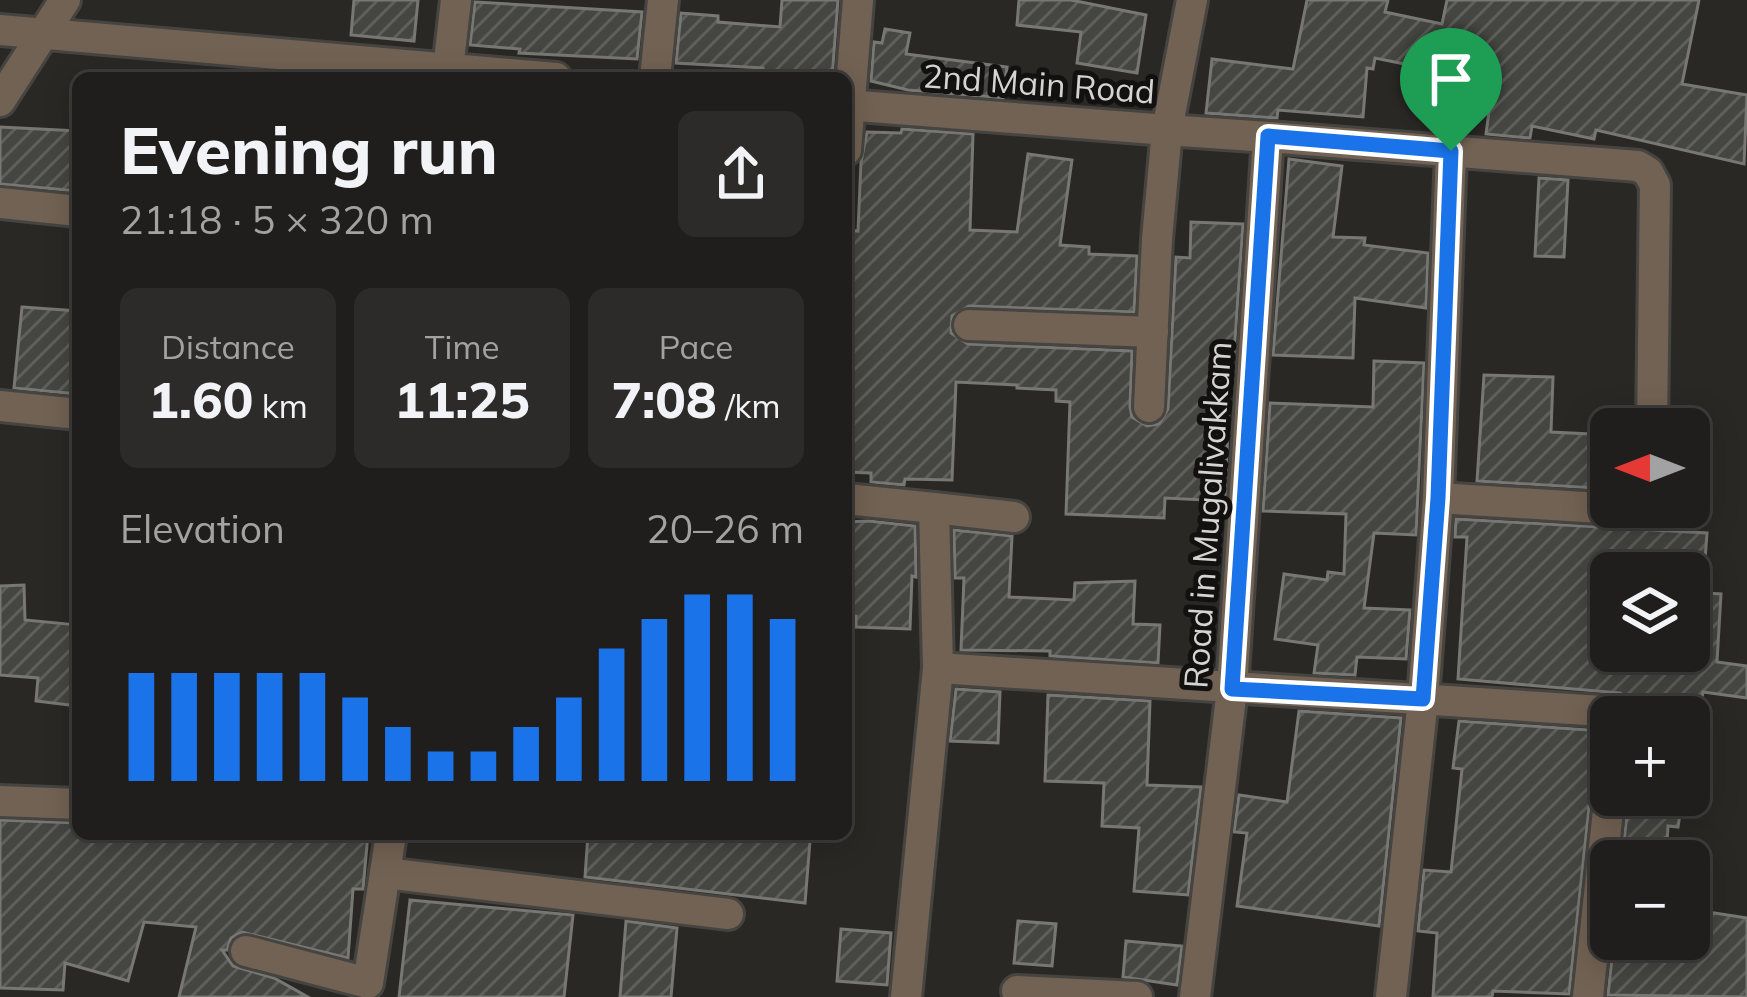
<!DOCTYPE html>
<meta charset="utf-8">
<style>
body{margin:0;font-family:Mulish,sans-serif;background:#2d2b29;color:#f1f3f6;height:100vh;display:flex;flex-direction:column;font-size:45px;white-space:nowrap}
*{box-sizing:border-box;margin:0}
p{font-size:39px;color:#a2a2a3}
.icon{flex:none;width:66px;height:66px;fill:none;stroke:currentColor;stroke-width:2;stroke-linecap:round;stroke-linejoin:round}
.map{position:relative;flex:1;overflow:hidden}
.details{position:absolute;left:72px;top:72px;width:780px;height:768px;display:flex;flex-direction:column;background:#201e1c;border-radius:18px;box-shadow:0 6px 30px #0003,0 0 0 3px #3d3c3b}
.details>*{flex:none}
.needle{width:78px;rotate:270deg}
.tools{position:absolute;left:1590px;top:408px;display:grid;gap:24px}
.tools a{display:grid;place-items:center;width:120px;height:120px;border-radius:18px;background:#201e1c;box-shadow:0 6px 30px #0003,0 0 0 3px #3d3c3b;font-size:60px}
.pin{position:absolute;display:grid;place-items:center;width:102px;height:102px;color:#fff;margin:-123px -51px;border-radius:50% 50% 50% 0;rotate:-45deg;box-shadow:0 0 12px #0007}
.pin .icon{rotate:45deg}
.round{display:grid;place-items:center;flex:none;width:126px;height:126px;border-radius:18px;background:#2d2b29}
.summary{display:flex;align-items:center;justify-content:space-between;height:204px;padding:0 48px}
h1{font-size:66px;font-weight:800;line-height:90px}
.figures{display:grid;grid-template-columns:repeat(3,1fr);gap:18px;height:204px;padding:12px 48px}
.figures div{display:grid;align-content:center;border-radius:18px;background:#2d2b29;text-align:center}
.figures b{font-size:51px;font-weight:800}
.figures small{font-size:33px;font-weight:400}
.figures p{font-size:33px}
.chart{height:336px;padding:24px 48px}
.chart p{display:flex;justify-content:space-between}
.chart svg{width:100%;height:216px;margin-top:12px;stroke:#1a73e8;stroke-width:6}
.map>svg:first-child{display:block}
</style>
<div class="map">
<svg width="1747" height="997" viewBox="0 0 1747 997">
<defs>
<pattern id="building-hatch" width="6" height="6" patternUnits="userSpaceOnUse" patternTransform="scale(3)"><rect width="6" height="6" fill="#454541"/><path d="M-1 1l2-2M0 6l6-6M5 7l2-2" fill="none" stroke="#5f5f5c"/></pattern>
</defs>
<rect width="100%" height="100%" fill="#2a2825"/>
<g fill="url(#building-hatch)" stroke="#777773" stroke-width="3">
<path d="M354,0H418L414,41L351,35Z"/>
<path d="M782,0H838L832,78H762L763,68L676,63L681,13L718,16V22L780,27Z"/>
<path d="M1019,0H1071L1146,15L1137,73L1077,63L1081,32L1017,25Z"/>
<path d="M1307,0H1388L1385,12L1442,24L1447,0H1699L1682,84L1747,95L1744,164L1596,130L1594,139L1532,126L1530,138L1486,134L1493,82L1375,58L1373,69L1367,68L1363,117L1278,110L1277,118L1206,113L1212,59L1293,69Z"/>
<path d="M475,2L642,12L637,59L519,53L520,49L470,45Z"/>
<path d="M885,29L910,33L906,54L1007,67L1003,98L908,90L871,81L874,42L882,43Z"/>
<path d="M0,127L78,131V191L0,184Z"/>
<path d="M902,129L973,134L970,230L1017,232L1028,154L1072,160L1060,245L1089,247V254L1137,256L1134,312L969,306L952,316L951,333L968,344L1132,351L1130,407L1132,417L1147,426L1159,424L1168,409L1176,257L1190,258L1191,222L1243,224L1234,354H1231L1225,501L1165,498L1164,518L1066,514L1070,402L1056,401V390L1017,388V385L956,382L952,480L905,479L904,485L871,482V473L846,472L848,230L858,231L861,162L867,132L901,133Z"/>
<path d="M1289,159L1342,166L1333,237L1365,238L1364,245L1428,253L1426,308L1355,298L1353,358L1273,355Z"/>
<path d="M1539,178L1568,180L1564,257L1535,256Z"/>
<path d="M22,307L78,311V394L14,388Z"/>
<path d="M1374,361L1424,363L1416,535L1374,533L1364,608L1410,610L1406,659L1357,657L1355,675L1314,673L1318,645L1275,639L1284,574L1327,580L1328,572L1344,574L1346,514L1263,511L1270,403L1373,407Z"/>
<path d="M1484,375L1553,377L1551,432L1611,435V489L1477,481Z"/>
<path d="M1456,519L1707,533L1704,573H1611L1608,651L1689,656V592L1721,594L1717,662L1747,666V698L1703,692L1699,718L1637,715L1634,702L1620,693L1458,679L1467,537H1455Z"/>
<path d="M869,521L915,526L916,577L912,576L910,629L856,627V616L846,615V522Z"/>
<path d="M954,530L1012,536L1009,597L1074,600L1075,583L1135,581L1133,624L1160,625L1158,663L1050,656V651L961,650L964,578H955Z"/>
<path d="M24,585L25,620L78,625V706L36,701L38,678L0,675V586Z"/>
<path d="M956,689L1000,692L998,743L950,741Z"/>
<path d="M1048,695L1150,701L1147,785L1201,787L1188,895L1134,891L1139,828L1102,826L1104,783L1045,781Z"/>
<path d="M1299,711L1401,718L1379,926L1237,906L1247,833L1234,832L1239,795L1287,802Z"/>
<path d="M1459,721L1602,731L1601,766L1592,780L1569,994L1493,991L1492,997H1433L1437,933L1418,931L1424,870L1451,872L1462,769L1453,768Z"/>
<path d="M1629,795H1683L1678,827L1668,826L1666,861H1622Z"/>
<path d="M0,820L78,823V834H368L363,889H353L348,958L242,932L231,938L227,950H222L233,966L274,978L308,997H179L196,927L144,922L128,981L65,963L63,990L0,988Z"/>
<path d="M588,834H754L810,841L805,903L585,877Z"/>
<path d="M410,900L573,915L564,997H399Z"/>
<path d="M1708,912L1747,918V997L1608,995L1614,939H1704Z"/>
<path d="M626,921L677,928L671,997H620Z"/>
<path d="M1018,921L1056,924L1052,966L1014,963Z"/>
<path d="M841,929L891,933L887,985L837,981Z"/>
<path d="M1126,941L1182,946L1177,985L1123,977Z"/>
</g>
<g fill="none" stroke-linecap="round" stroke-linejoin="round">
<g stroke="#454441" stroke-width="36">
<g id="minor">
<path d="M0,30L556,78"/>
<path d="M447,78L456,0"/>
<path d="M655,78L663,0"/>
<path d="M0,101L65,0"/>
<path d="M846,105L1167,130L1192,0"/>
<path d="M1268,137L1638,166L1648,172L1655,185L1652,429"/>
<path d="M846,150L858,0"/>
<path d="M1451,151L1438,498L1632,510L1642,507"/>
<path d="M0,203L78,211"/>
<path d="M969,325L1153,332"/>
<path d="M0,406L78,414"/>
<path d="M1149,407L1157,239L1167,130L1268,137L1232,689L1195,997"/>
<path d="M846,499L934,508L938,668L1618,712V717"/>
<path d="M934,508L1014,517"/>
<path d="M0,801L78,804"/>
<path d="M385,873L728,914"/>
<path d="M246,951L368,983L391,834"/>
<path d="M1017,991L1137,997"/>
<path d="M906,997L938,668"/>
<path d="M1391,997L1423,699L1438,498"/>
<path d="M1588,997L1611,782"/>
</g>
</g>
<use href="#minor" stroke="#726253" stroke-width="30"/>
</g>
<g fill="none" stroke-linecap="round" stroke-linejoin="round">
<g stroke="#fff" stroke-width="24">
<path id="route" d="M1268,136L1451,151L1438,498L1423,699L1232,689Z"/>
</g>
<use href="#route" stroke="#1a73e8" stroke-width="15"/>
</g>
<g text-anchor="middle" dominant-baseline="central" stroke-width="10" stroke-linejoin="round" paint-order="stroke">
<g font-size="33" fill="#d5d4d2" stroke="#121110">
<text transform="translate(1039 83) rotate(4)">2nd Main Road</text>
<text transform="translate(1207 515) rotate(-86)">Road in Mugalivakkam</text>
</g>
</g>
</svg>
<div class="tools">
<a><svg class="needle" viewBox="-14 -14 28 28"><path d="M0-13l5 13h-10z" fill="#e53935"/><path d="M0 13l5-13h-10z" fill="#a2a2a3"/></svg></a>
<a><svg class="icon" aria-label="layers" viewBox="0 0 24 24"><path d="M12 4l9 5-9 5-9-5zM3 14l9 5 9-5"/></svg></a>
<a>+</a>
<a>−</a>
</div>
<div class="pin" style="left:1451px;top:151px;background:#1e9e55"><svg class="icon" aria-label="arrive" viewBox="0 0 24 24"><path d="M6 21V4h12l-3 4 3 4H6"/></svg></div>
<section class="details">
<div class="summary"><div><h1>Evening run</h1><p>21:18 · 5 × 320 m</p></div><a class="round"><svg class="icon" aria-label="share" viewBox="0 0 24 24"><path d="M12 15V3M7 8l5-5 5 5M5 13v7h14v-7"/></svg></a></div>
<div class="figures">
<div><p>Distance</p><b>1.60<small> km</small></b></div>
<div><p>Time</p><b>11:25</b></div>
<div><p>Pace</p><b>7:08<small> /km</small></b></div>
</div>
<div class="chart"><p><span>Elevation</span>20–26 m</p>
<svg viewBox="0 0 160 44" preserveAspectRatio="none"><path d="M5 44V22M15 44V22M25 44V22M35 44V22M45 44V22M55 44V27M65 44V33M75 44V38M85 44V38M95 44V33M105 44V27M115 44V17M125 44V11M135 44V6M145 44V6M155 44V11"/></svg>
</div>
</section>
</div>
